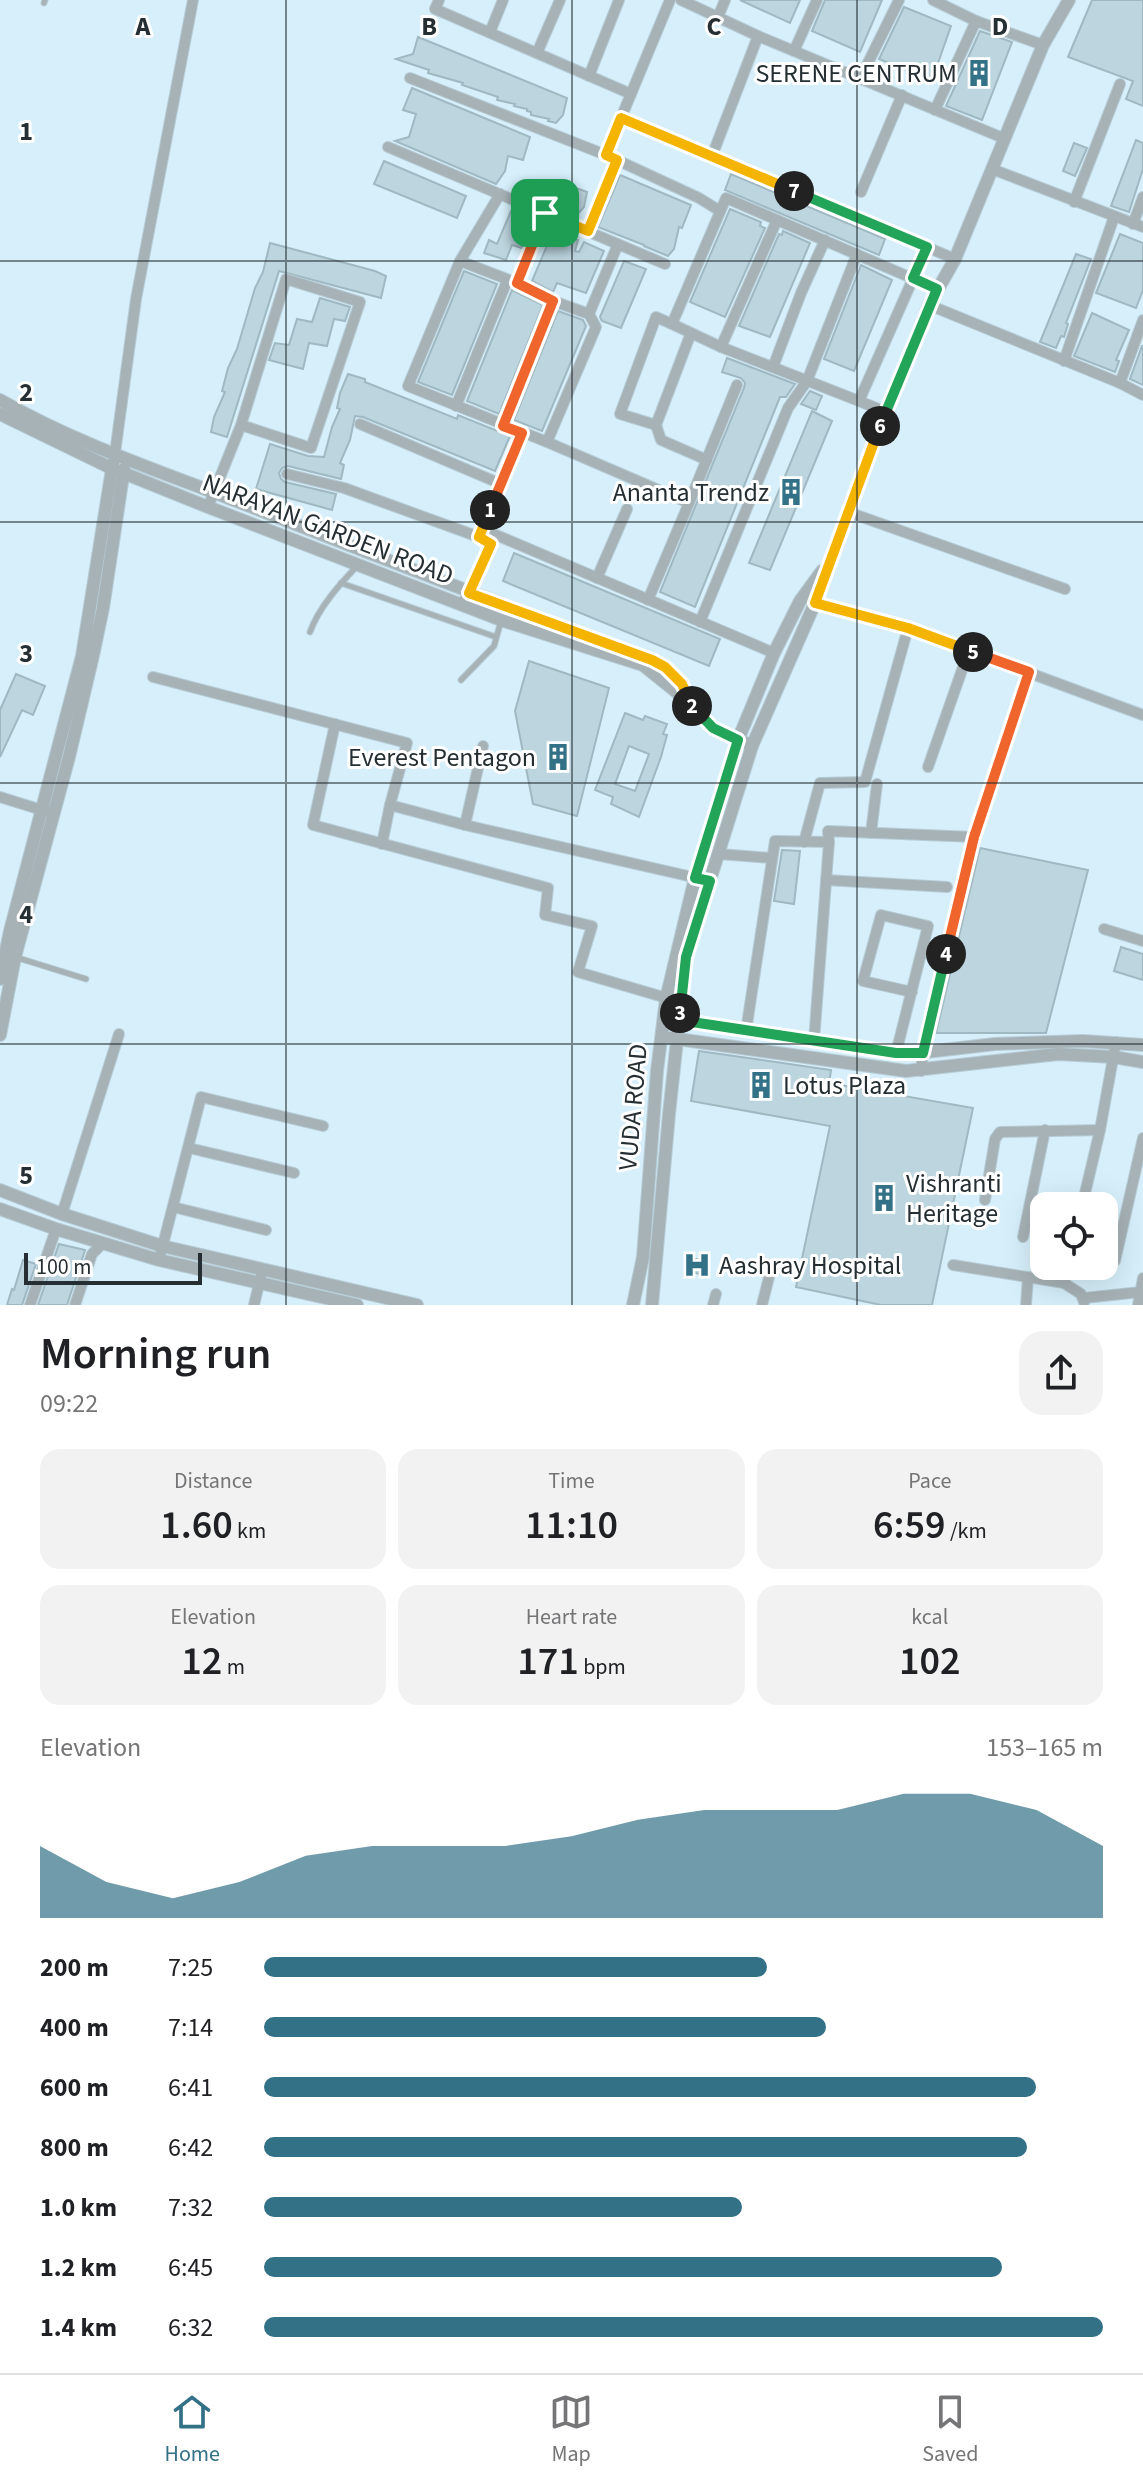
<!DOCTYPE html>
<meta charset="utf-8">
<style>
body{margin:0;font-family:"Source Sans 3",sans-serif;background:#f2f2f2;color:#202124;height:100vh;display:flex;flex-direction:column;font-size:30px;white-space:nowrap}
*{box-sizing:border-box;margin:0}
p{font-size:26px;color:#757577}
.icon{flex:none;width:44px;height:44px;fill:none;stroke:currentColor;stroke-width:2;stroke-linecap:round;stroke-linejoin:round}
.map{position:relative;height:1305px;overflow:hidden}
.side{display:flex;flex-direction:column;background:#fff;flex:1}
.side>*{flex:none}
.fabs{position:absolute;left:1030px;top:1192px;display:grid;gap:16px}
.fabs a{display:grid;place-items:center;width:88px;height:88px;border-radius:16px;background:#fff;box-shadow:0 8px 32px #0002;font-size:40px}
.scale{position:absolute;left:24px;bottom:20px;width:178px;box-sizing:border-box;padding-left:8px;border:4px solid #252e32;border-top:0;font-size:22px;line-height:28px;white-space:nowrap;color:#252e32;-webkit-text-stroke:6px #fff;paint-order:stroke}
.pin{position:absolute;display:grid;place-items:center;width:68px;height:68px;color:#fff;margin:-34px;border-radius:16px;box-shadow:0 4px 12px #0006}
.km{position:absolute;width:40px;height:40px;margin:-20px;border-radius:50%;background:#222;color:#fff;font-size:22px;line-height:40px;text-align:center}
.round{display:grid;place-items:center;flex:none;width:84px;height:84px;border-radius:24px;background:#f2f2f2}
.summary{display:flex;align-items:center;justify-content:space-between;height:136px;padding:0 40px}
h1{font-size:44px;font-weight:600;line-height:60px}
.metrics{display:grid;grid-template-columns:repeat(3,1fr);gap:12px;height:136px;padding:8px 40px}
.metrics div{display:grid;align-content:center;border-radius:20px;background:#f2f2f2;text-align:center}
.metrics b{font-size:40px;font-weight:600}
.metrics small{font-size:22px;font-weight:400}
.metrics p{font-size:22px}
.chart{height:224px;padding:16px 40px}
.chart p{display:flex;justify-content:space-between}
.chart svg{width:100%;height:144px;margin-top:8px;fill:#337187;opacity:.7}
ul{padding:0 40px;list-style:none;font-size:26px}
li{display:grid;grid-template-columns:128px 96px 1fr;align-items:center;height:60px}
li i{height:20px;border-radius:10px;background:#337187}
.menu{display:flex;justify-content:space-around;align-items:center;height:112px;border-top:2px solid #e0e0e0;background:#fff;font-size:22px;color:#757577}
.menu a{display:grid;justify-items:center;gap:4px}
.menu .on{color:#337187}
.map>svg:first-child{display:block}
</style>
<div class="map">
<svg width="1143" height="1305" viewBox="0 0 1143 1305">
<rect width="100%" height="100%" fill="#d6effa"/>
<g fill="#bdd5df" stroke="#a0b8c1" stroke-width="2" fill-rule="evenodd">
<path d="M740,0H800L790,23Z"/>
<path d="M825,0H882L860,52L812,31Z"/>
<path d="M1092,0H1143V106L1126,99L1133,81L1068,57Z"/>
<path d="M904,7L951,26L932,80L879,59Z"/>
<path d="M980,31L1012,42L982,120L946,106Z"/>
<path d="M418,37L567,98L563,115L556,123L548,121L549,119L531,115V112L527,111V109L514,106L515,104L497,100L498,97L462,85L463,83L428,73L429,70L396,59L413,54Z"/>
<path d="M412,88L530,137L523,160L508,156L505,171L496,184L395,141L409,137L416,114L403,110Z"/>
<path d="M1136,140L1143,143V169L1129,212L1111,206Z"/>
<path d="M1074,143L1087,148L1075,176L1063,171Z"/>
<path d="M384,161L466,196L457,218L374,184Z"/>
<path d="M731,174L885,239L879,255L725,190Z"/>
<path d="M620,175L691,205L682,228L679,227L674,249L668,256L644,246V245L598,227Z"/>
<path d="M556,181L587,192L584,207L575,217L539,202L552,198Z"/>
<path d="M730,209L761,222L760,226L765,228L725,317L690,302Z"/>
<path d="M511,211L533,221L522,248L512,245L506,260L484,253L489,240L497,244Z"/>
<path d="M554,229L578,240L575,251L579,252L584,242L604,251L586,293L557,283L553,292L532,281Z"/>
<path d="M783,231L810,243L770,337L739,326L779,234L782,235Z"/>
<path d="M1120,234L1143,243V290L1136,308L1096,293Z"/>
<path d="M270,243L375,271L386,276L381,298L279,271L227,437L211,432L214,417L225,392L222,391L228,368L237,349L255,288L263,272Z"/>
<path d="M1076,254L1091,259L1066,323L1068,324L1064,337L1061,336L1056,348L1040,342Z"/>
<path d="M624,261L646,269L621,328L602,321L600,317Z"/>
<path d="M861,265L892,280L854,371L824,359Z"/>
<path d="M464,271L497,284L452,395L418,382Z"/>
<path d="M512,290L543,305L499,414L467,401Z"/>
<path d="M320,298L350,307L345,321L334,319L327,346L309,343L303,369L269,360L275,343L289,345L297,319L312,322Z"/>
<path d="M558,311L583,320L586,326L542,431L514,420Z"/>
<path d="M1092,313L1129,330L1116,360L1119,361L1115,372L1074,356Z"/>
<path d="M1142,346H1143V385L1130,379Z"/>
<path d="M727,358L795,384L786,397H780L695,607L660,592L744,388L745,383L741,378L722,372Z"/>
<path d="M348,374L365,379V382L457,419L458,415L510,436L495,471L363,417L355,416L350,440L340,463L344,465L341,479L288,466L282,468L279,473L281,479L285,482L336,494L332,510L256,489L270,444L308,456L324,457L332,427L340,409L337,408L340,393Z"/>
<path d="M810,391L822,396L816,410L801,404Z"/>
<path d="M812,411L832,421L770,570L749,563Z"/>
<path d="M514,553L720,639L709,666L503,581Z"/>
<path d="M529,661L609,688L577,816L533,804L515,711Z"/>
<path d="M16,674L45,686L33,715L22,710L0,757V710Z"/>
<path d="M625,713L643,720L645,716L667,724L663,734L667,735L661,757L639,817L611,804L613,797L595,790ZM629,746L649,754L635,791L615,784Z"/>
<path d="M980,848L1088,870L1046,1033H936Z"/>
<path d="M782,850L800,851L794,904L774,901Z"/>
<path d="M1121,947L1143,954V980L1114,971Z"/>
<path d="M699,1051L831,1070L829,1083L973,1108L932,1305H881L796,1287L830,1126L691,1101Z"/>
<path d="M59,1244L85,1250L67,1305H38Z"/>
<path d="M693,1258L702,1261L699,1274L690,1271Z"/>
<path d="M23,1260L36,1264L22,1305H7L12,1289L14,1290Z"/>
</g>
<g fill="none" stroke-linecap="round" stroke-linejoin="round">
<g stroke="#b6ccd6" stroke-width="7">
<g id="service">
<path d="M44,3L45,0"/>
<path d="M341,583L496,637"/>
<path d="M310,632C319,607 340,584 358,565"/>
<path d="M461,680L494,646L501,621"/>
<path d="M15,957L86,979"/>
</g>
</g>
<g stroke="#b6ccd6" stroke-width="12">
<g id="minor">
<path d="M439,0L435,9L631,94"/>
<path d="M681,0L758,36L712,156"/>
<path d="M933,0L976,21L1043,45"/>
<path d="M718,17L725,0"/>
<path d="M490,32L503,0"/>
<path d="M758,36L1003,138"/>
<path d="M794,51L817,0"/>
<path d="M537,53L560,0"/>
<path d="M589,76L619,0"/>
<path d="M861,77L899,0"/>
<path d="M410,78L606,155L621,118L955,259"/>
<path d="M935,110L976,21"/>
<path d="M621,118L670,0"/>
<path d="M388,147L665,264"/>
<path d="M606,155L699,198L720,211"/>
<path d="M992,169L1143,227"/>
<path d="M861,192L902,95"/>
<path d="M1074,202L1120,84"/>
<path d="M545,213L517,283L460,261L408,386L547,442L689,503L737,385"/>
<path d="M777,220L721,347L859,401L927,247"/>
<path d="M1133,224L1143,197"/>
<path d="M588,231L617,160"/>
<path d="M460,261L500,194"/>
<path d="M517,283L553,301L589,314L596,327L547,442"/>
<path d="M929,305L1120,383L1143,395"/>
<path d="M589,314L618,244"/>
<path d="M672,324L656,317L620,414L656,425L691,333"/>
<path d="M721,347L672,324L726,198L937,289"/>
<path d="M1064,361L1114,217"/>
<path d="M773,367L801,293L825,240"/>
<path d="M1120,383L1143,320"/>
<path d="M859,401L886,412"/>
<path d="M456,406L507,281"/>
<path d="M360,424L501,484"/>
<path d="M656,425L661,440L707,460"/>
<path d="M503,426L553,301"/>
<path d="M115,453L136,299L193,0"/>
<path d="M287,474L344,488L479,537"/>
<path d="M208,507L241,425L286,279L360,302L311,448L241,425"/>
<path d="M848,512L1065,589"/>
<path d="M482,529L774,653"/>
<path d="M597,578L627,509"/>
<path d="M648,600L689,503"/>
<path d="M815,603L908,628"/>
<path d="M461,605L469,593L491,544L479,537L522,433"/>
<path d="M700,622L788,408L807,381L857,254"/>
<path d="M153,677L407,743L390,805L465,825L710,881"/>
<path d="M335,724L313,825L548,888L545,915L592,926L578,972L670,999"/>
<path d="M928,767L969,650"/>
<path d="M0,797L48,812"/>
<path d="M465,825L483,746"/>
<path d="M871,833L877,784"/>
<path d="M974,837L1029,672"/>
<path d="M804,842L820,783L865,782L908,628L1143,715"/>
<path d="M829,842L828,831L974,837L923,1053L921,1071"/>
<path d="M382,844L390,805"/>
<path d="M719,854L772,858"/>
<path d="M826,880L947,887"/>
<path d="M1104,929L1143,941"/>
<path d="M746,1031L775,841L829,842L814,1041"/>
<path d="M896,1053L928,926L881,915L863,981L912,992"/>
<path d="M189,1148L294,1173"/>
<path d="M985,1200L995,1139L1000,1132L1100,1130"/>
<path d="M1082,1206L1100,1130L1116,1042"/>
<path d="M173,1207L266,1230"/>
<path d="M62,1214L119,1034"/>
<path d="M1023,1237L1045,1130"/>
<path d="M159,1260L201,1097L323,1126"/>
<path d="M1115,1261L1143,1138"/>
<path d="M953,1265L1064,1283L1068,1266"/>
<path d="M1064,1283L1081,1294L1084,1302"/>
<path d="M1084,1298L1141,1292"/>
<path d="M30,1305L56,1229"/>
<path d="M75,1305L92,1254L102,1244"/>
<path d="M254,1305L261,1276"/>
<path d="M713,1305L716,1294"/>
<path d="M762,1305L769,1277"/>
<path d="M1026,1305L1028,1277"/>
<path d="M1138,1305L1143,1278"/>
</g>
</g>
<g stroke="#b6ccd6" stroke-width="14">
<g id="tertiary">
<path d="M0,400C75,443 159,471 239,502C376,556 513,609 652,660C670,670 680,680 688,699"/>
<path d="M0,414L111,468L208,507L501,620L643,665L689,702L713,728L752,746"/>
<path d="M0,979L10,931L82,656L113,463"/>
<path d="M674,1020L909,1054L995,1044L1083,1041L1143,1045"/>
<path d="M0,1035L15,957L69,757L92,660L103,608L124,469"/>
<path d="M670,1038L906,1071L1058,1054L1114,1057L1143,1062"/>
<path d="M0,1190L62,1214L162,1246L417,1305"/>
<path d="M0,1209L56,1229L159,1260L357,1305"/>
<path d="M633,1305L643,1257L657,1071L666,999L695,878L738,740L774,653L800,601L822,571"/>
<path d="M652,1305L669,1114L686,957L752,746L815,603L886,412L929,305L955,259L1043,45L1069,0"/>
</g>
</g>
<use href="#service" stroke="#a7b2b6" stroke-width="5"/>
<use href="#minor" stroke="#a7b2b6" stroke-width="10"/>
<use href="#tertiary" stroke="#a7b2b6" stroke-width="12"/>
</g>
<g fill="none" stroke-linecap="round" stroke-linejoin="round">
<g stroke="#fff" stroke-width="16">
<path id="split-1" d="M490,510L522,433L503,426L553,301L517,283L545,213"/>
</g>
<g stroke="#fff" stroke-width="16">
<path id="split-2" d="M490,510L479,537L491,544L469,593L652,660L665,667L682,684L692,706"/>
</g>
<g stroke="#fff" stroke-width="16">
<path id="split-3" d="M680,1013L686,957L710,881L695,878L738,740L713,728L692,706"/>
</g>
<g stroke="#fff" stroke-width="16">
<path id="split-4" d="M680,1013L679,1020L896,1053H923L946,954"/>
</g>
<g stroke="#fff" stroke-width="16">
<path id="split-5" d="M946,954L974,837L1029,672L973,652"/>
</g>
<g stroke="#fff" stroke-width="16">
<path id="split-6" d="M880,426L815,603L908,628L973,652"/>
</g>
<g stroke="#fff" stroke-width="16">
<path id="split-7" d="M794,191L927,247L913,278L937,289L880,426"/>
</g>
<g stroke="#fff" stroke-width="16">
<path id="split-8" d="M545,213L588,231L617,160L606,155L621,118L794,191"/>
</g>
<use href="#split-1" stroke="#f0652b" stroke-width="10"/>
<use href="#split-2" stroke="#f5b400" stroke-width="10"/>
<use href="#split-3" stroke="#22a559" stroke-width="10"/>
<use href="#split-4" stroke="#22a559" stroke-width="10"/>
<use href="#split-5" stroke="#f0652b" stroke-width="10"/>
<use href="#split-6" stroke="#f5b400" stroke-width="10"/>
<use href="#split-7" stroke="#22a559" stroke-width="10"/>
<use href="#split-8" stroke="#f5b400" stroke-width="10"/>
</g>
<path fill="none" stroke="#252e32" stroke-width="2" stroke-opacity="0.55" d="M286,0V1305M572,0V1305M857,0V1305M0,261H1143M0,522H1143M0,783H1143M0,1044H1143"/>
<defs>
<g id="building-bare" transform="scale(2.16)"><path d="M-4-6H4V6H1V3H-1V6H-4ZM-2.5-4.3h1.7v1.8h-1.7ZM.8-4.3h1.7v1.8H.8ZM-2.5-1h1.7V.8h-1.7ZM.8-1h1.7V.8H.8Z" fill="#337187" stroke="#fff" stroke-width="2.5" paint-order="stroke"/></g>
<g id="hospital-bare" transform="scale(2.16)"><path d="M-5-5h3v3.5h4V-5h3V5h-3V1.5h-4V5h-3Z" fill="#337187" stroke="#fff" stroke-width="2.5" paint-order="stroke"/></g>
</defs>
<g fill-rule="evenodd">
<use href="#building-bare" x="979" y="73"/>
<use href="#building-bare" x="791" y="492"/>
<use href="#building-bare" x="558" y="757"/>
<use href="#building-bare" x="761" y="1085"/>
<use href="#building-bare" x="884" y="1198"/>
<use href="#hospital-bare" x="697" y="1265"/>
</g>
<g text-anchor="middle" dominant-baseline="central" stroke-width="6" stroke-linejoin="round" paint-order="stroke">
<g font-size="26" fill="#252e32" stroke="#fff" text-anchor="end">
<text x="957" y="73">SERENE CENTRUM</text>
<text x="769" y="492">Ananta Trendz</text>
<text x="536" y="757">Everest Pentagon</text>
<text x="783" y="1085" text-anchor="start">Lotus Plaza</text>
<text x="906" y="1183" text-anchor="start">Vishranti<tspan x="906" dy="30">Heritage</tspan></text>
<text x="719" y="1265" text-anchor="start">Aashray Hospital</text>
</g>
<g font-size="26" fill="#252e32" stroke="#fff">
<text transform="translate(328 529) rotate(21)">NARAYAN GARDEN ROAD</text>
<text transform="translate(633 1107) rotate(-85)">VUDA ROAD</text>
</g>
</g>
<g font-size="26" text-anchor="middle" font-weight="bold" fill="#252e32" stroke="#fff" stroke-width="6" stroke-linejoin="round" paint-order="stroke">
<text x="143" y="35">A</text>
<text x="429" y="35">B</text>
<text x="714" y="35">C</text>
<text x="1000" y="35">D</text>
<text x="26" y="140">1</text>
<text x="26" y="401">2</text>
<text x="26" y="662">3</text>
<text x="26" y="923">4</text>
<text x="26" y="1184">5</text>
</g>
</svg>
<div class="fabs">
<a><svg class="icon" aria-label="locate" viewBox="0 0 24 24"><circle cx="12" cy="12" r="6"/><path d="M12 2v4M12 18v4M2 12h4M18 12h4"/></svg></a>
</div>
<div class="scale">100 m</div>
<div class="pin" style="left:545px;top:213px;background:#1e9e55"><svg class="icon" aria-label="arrive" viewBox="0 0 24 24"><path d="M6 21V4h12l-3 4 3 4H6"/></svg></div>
<b class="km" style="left:490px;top:510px">1</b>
<b class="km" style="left:692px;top:706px">2</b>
<b class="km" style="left:680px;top:1013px">3</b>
<b class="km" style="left:946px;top:954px">4</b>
<b class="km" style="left:973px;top:652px">5</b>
<b class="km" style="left:880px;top:426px">6</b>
<b class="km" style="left:794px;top:191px">7</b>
</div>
<section class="side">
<div class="summary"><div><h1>Morning run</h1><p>09:22</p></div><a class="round"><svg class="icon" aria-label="share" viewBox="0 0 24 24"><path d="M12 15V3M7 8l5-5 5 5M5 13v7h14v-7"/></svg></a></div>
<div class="metrics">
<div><p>Distance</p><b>1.60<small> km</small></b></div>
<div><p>Time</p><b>11:10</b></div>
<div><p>Pace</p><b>6:59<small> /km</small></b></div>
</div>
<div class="metrics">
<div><p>Elevation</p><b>12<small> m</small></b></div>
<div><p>Heart rate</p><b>171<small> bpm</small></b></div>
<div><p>kcal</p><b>102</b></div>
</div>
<div class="chart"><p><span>Elevation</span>153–165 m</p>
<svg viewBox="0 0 160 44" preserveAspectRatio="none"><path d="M0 44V22L10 33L20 38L30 33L40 25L50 22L60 22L70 22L80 19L90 14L100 11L110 11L120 11L130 6L140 6L150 11L160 22V44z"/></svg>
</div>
<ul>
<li><b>200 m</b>7:25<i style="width:60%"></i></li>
<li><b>400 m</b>7:14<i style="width:67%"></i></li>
<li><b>600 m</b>6:41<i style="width:92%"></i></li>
<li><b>800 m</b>6:42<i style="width:91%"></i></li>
<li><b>1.0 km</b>7:32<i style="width:57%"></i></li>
<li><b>1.2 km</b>6:45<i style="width:88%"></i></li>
<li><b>1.4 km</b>6:32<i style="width:100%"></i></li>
</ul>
</section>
<nav class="menu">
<a class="on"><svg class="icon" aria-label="home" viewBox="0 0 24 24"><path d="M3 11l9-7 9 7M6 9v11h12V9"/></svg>Home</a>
<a><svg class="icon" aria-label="map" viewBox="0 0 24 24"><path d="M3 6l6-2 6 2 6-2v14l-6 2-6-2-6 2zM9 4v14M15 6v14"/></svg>Map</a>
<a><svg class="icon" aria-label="saved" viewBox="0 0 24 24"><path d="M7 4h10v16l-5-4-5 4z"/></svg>Saved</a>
</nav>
